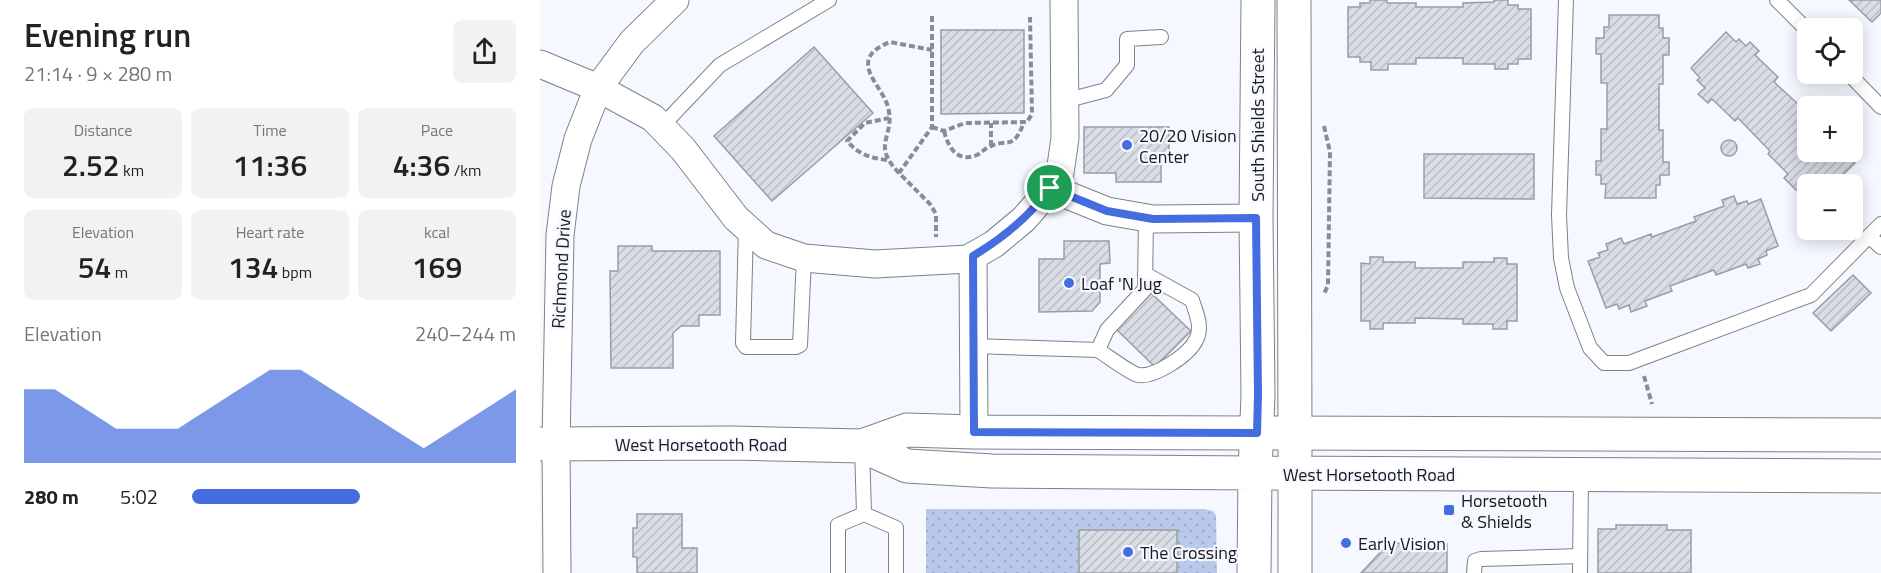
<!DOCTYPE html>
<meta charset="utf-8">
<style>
body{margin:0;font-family:"Titillium Web",sans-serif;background:#f2f2f2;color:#222;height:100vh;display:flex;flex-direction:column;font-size:22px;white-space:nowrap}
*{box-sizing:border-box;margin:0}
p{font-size:20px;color:#767676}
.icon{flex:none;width:33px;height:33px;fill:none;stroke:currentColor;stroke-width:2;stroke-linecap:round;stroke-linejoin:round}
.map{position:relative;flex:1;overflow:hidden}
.drawer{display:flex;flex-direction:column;background:#fff;width:540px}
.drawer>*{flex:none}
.tools{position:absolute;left:1257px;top:18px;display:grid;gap:12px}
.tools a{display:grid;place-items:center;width:66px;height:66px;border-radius:9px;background:#fff;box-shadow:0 3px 15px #0003;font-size:30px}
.pin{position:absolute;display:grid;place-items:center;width:51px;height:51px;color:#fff;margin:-26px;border:3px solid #fff;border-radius:50%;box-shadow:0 2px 6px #0007}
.round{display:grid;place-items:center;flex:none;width:63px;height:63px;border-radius:9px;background:#f2f2f2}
.summary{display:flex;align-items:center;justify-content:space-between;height:102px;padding:0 24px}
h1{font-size:33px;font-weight:600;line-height:45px}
.stats{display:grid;grid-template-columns:repeat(3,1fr);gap:9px;height:102px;padding:6px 24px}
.stats div{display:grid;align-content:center;border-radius:9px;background:#f2f2f2;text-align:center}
.stats b{font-size:30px;font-weight:600}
.stats small{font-size:16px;font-weight:400}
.stats p{font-size:16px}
.chart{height:168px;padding:12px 24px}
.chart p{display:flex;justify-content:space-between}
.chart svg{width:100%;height:108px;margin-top:6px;fill:#456de0;opacity:.7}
ul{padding:0 24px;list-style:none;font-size:20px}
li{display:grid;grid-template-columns:96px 72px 1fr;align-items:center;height:45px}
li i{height:15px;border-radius:8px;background:#456de0}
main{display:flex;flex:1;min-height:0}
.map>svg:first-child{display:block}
</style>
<main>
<section class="drawer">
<div class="summary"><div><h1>Evening run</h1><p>21:14 · 9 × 280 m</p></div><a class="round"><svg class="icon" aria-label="share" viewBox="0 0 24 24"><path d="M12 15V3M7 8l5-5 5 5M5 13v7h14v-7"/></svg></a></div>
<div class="stats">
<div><p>Distance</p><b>2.52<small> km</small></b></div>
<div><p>Time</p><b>11:36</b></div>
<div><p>Pace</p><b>4:36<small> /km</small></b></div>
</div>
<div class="stats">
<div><p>Elevation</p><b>54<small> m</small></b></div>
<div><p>Heart rate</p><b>134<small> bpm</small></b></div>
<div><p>kcal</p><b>169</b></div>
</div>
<div class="chart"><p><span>Elevation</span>240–244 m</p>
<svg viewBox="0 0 160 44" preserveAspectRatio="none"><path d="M0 44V14L10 14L20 22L30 30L40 30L50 30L60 22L70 14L80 6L90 6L100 14L110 22L120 30L130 38L140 30L150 22L160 14V44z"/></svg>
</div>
<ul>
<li><b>280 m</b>5:02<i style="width:52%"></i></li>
</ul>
</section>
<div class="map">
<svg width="1341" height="573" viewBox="0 0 1341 573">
<defs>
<pattern id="grass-dots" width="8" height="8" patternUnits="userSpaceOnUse" patternTransform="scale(1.5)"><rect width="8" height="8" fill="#b9c9eb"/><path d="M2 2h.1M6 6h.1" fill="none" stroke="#9eacc9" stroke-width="1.8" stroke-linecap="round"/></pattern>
<pattern id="building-hatch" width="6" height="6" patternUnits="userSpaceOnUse" patternTransform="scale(1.5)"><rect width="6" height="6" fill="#d9dde5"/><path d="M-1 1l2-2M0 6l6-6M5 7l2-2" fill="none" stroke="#babdc4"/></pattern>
</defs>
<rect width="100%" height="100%" fill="#f5f8ff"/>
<path fill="url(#grass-dots)" d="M386,509H664L673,511L676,515L677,573H637V530L539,573H386Z"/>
<g fill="url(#building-hatch)" stroke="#999da4" stroke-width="1.5">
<path d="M830,0H847V3H876V7H923V3L954,2V0H968V5H978V9H991V59H978V64H968V69H955V64H923V58H876V64H848V70H831V62H820V57H808V7H820V3H830Z"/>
<path d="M1309,0H1341V13L1332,22Z"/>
<path d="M1069,15H1119V28H1123V38H1129V55H1123V84H1119V130H1123V162H1129V175H1120V185H1116V198H1065L1066,184H1061V175H1056V161H1061V129H1067V83H1061V54H1056V38H1064V27H1069Z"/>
<path d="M401,30H484V113L401,114Z"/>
<path d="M1186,32L1196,42L1199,39L1206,46L1210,42L1219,51L1215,55L1238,77L1234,82L1268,113V152H1309L1306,154L1315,163L1293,184H1268V192L1261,186L1256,190L1244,178L1248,174L1228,154L1230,151L1198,118L1195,121L1172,99L1168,103L1158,94L1165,88L1157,80L1160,78L1151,68Z"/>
<path d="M274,47L333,113L232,201L174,136Z"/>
<path d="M544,127H629V163H621V182H576V173H544Z"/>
<circle cx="1189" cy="148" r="8"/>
<path d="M884,154H994V199L884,198Z"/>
<path d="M1194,196L1197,204L1207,201L1208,204L1221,199L1238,246L1226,251L1227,255L1218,259L1220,264L1208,268L1206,264L1176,275L1174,270L1130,286L1132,291L1105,301L1107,306L1091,312L1089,305L1079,309L1077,304L1066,308L1048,261L1060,257L1058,253L1068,250L1066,244L1081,238L1084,244L1111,234L1112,237L1156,221L1154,217L1184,206L1182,200Z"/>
<path d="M524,241H569L570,263L560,264V302L552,311L499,312V259H524Z"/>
<path d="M78,246H112V251H180V315H159V326H141L133,333V368H71L70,271H78Z"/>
<path d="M830,257H843V262H875V268H923V262H954V258H967V264H977V321H967V329H953V324H923V319L875,318V323H843V329H830V321H821V263L830,264Z"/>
<path d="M1313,275L1331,293L1291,331L1273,313Z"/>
<path d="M611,293L651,331L615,367L576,329Z"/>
<path d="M97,514H142V548H157V573H97V557H93V528H97Z"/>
<path d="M1076,525H1127V530H1151V573H1058V529H1076Z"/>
<rect x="539" y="530" width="98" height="43"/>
<path d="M849,543L907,544V573H821Z"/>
</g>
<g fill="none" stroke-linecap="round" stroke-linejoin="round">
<g stroke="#7e8188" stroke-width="16">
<g id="service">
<path d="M1026,0L1019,215L1021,258L1027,288L1050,348L1064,363H1089L1271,295L1341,224"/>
<path d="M1237,0L1268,31"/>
<path d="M1309,74L1341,107"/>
<path d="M524,101L566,90L587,65V39L621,37"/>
<path d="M121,127L180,65L289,0"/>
<path d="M206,227L203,343L206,347H256L260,345L264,258"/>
<path d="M1329,236L1341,247"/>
<path d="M433,346L558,350L567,330L605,289L606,218"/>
<path d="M558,350C566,355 590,373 598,375C614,378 649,355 656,340C663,327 656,313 652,300L605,274"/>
<path d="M322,447L324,514"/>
<path d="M298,573V525L324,514L356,528V573"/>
<path d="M934,573L935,561L941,559L1040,556"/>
<path d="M1040,573L1041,475"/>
</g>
</g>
<g stroke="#7e8188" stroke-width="29">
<g id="minor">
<path d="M0,64L58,88L113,118L143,149L196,218L226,245L264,258L335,264L428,259L454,244L484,219L504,196L520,173L525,138L524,0"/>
<path d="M510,188L567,211L613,219L716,218"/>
<path d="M433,256L434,432"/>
<path d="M17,573L16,444L20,235L26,186L38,139L58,88L92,42L135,0"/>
</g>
</g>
<g stroke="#7e8188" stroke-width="35">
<g id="secondary">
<path d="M0,444L193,443L322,446L367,430L434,432L717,433"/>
<path d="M322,446L367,466L452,471L715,473L714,573"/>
<path d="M755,573V473"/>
</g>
</g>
<g stroke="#7e8188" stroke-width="35">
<g id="primary">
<path d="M718,0L716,218L718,395L715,473L1341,476"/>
<path d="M754,0L755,454"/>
<path d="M717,433L1341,435"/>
</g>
</g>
<g stroke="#8a8c91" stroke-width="4" stroke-dasharray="6 3" stroke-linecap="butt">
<path d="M392,16V127L359,173L390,204L396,214V237"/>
<path d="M784,126L790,152L788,285L784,294"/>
<path d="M392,127L404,131L425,123L487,122L492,114L490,17"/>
<path d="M404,131C408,147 417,163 437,155C441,153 444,149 449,147C468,137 473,152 484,122"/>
<path d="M451,146V123"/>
<path d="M347,160C330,158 318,154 307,141L325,123L349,118"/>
<path d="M359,173C330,143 356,138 348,107C342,84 305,60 350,42L392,50"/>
<path d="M1104,376L1112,404"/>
</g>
<use href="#service" stroke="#fff" stroke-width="14"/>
<use href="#minor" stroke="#fff" stroke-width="27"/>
<use href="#secondary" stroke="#fff" stroke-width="33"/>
<use href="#primary" stroke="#fff" stroke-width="33"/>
</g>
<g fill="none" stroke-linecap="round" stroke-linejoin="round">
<g stroke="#fff" stroke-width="12">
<path id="route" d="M510,188L567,211L613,219L716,218L718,395L717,433L434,432L433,256C463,238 490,216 510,188Z"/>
</g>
<use href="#route" stroke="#456de0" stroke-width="8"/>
</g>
<g fill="#456de0" stroke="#f5f8ff" stroke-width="2">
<circle cx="587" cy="145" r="6"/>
<circle cx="529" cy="283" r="6"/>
<rect x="903" y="504" width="12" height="12" rx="3"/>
<circle cx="806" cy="543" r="6"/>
<circle cx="588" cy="552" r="6"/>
</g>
<g text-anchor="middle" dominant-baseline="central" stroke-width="4.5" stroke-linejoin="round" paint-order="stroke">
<g font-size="18" fill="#191a1d" stroke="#f5f8ff">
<text transform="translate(717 125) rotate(-90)">South Shields Street</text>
<text transform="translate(21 269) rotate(-87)">Richmond Drive</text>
<text x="161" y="444">West Horsetooth Road</text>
<text x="829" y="474">West Horsetooth Road</text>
</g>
<g font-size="18" fill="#191a1d" stroke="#f5f8ff" text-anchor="start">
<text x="599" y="135">20/20 Vision<tspan x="599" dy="21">Center</tspan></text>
<text x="541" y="283">Loaf 'N Jug</text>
<text x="921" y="500">Horsetooth<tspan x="921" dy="21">&amp; Shields</tspan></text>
<text x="818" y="543">Early Vision</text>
<text x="600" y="552">The Crossing</text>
</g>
</g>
</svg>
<div class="tools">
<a><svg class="icon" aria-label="locate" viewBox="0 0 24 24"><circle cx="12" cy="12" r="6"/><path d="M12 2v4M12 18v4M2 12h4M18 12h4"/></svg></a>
<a>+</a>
<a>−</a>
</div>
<div class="pin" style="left:510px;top:188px;background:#1e9e55"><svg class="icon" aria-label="arrive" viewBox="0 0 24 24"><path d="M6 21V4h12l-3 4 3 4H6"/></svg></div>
</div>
</main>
